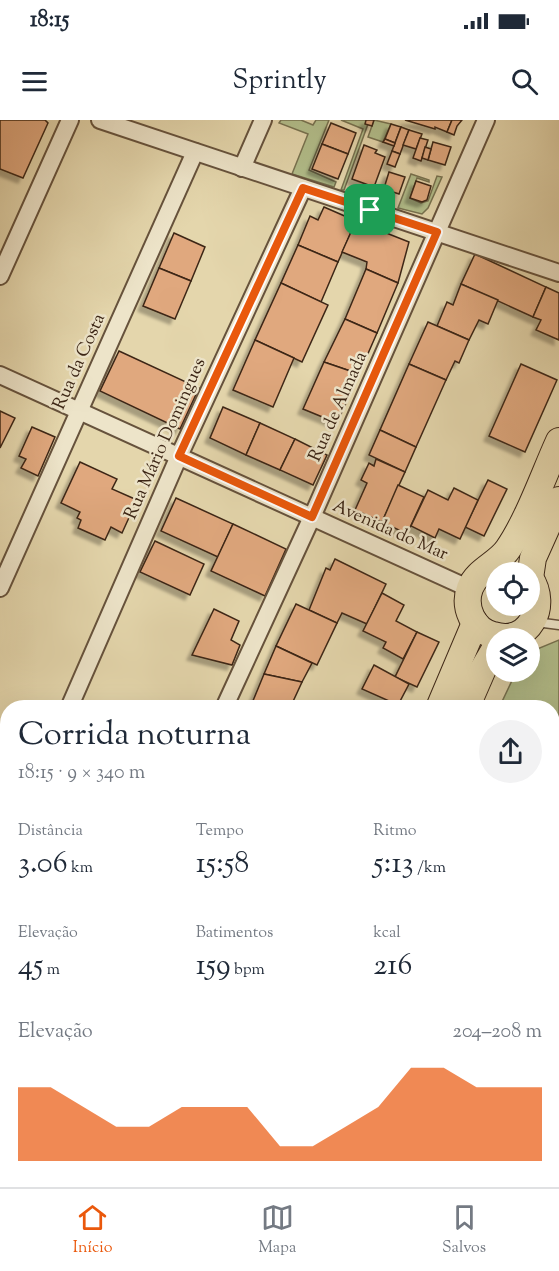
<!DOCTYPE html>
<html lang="pt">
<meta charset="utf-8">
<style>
body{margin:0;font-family:"Sorts Mill Goudy",serif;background:#f2f2f3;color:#1f2937;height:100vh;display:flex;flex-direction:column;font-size:22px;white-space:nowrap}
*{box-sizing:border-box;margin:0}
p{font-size:20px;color:#747a83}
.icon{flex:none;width:33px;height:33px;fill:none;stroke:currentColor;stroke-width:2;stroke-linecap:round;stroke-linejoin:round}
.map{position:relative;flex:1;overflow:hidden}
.sheet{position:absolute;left:0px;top:580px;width:560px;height:488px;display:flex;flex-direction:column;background:#fff;border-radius:24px 24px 0 0;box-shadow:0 6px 24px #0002}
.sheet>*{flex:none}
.buttons{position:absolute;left:486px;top:442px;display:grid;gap:12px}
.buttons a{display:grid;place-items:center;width:54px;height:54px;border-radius:50%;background:#fff;box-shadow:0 6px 24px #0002;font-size:30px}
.pin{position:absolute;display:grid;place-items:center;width:51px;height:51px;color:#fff;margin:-26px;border-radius:12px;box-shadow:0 3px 9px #0006}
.round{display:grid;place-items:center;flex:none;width:63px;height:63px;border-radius:32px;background:#f2f2f3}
.overview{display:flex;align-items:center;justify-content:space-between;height:102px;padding:0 18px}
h1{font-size:33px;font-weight:600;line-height:45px}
.stats{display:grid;grid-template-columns:repeat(3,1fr);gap:9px;height:102px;padding:6px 18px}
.stats div{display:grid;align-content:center}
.stats b{font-size:30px;font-weight:600}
.stats small{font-size:16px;font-weight:400}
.stats p{font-size:16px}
.chart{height:168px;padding:12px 18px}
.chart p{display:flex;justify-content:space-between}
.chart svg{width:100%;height:108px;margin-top:6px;fill:#ea580c;opacity:.7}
.status{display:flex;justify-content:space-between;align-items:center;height:42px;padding:0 30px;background:#fff;direction:ltr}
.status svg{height:16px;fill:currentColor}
header{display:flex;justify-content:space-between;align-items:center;height:78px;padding:0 18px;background:#fff;font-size:27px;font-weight:600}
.tab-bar{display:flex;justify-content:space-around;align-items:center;height:84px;border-top:2px solid #e0e1e3;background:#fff;font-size:16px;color:#747a83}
.tab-bar a{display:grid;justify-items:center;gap:3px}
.tab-bar .current{color:#ea580c}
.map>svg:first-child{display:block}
</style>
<div class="status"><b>18:15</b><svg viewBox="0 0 49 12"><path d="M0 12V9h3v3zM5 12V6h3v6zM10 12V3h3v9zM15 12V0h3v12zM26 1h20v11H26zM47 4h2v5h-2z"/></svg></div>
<header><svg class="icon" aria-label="menu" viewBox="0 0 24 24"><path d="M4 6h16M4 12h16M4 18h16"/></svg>Sprintly<svg class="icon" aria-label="search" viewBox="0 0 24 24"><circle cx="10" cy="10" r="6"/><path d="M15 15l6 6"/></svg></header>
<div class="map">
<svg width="559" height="1067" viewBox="0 0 559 1067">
<defs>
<filter id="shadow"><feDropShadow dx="-5" dy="5" stdDeviation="1.5" flood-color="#0004"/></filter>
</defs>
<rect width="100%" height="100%" fill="#e4d6ac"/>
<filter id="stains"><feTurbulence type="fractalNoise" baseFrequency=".00333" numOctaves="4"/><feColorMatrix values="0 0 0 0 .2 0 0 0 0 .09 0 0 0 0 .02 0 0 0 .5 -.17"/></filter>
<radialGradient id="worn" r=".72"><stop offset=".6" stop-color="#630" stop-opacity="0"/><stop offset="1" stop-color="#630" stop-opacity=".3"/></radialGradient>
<g fill="#b2be8b" stroke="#777250" stroke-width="1.5">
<path d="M281,0H301L313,5L316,0H329L309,50L336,62L334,67L292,54L308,14L279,3Z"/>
<path d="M341,0H366L368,4L344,70H341L363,9Z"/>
<path d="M374,0L391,4L383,22L368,17Z"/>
<path d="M411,54L429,60V62L417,58L410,78L421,83L428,81L437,56L442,57L428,88L422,94L398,88Z"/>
<path d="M559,520V1067H281L284,1060H552V588H499L516,552H530V532Z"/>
</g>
<g fill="#e0a87e" stroke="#3c2616" stroke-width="1.5" filter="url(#shadow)">
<path d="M0,0H45L48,3L23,58L0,49Z"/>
<path d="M366,0H374L372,6L365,4Z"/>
<path d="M405,0H452L447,12L435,7V9Z"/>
<path d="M452,0H462L457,6L454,15L447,12Z"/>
<path d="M331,3L356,13L348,34L322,24Z"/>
<path d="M391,4L401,7L395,23L385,19Z"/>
<path d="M401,7L409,10L400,34L392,31Z"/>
<path d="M409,10L422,14L416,29L403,25Z"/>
<path d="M420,18L428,20L421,41L413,38Z"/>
<path d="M385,19L395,23L394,26L383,22Z"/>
<path d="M433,22L451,27L445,45L428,40Z"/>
<path d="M322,24L348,34L338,59L312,49Z"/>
<path d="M364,25L377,30L375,33L385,37L374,67L352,59Z"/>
<path d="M425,27L431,29L428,40L422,38Z"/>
<path d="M392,31L400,34L395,47L387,44Z"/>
<path d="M389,52L405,57L399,74L387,70L385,65Z"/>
<path d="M416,61L431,66L427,80L422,82L410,78Z"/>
<path d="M324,87L356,101L338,142L298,125L310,96L318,100Z"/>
<path d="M356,101L409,122L398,163L366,149L367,142L342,132Z"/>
<path d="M174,113L205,127L191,161L159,148Z"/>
<path d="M298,125L338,142L321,182L281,163Z"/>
<path d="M475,134L546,167L533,197L461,164Z"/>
<path d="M159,148L191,161L175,199L143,186Z"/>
<path d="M366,149L398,163L377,213L345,199Z"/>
<path d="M281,163L328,185L302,242L255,220Z"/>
<path d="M461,164L498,180L488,204L479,200L469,220L437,206L447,182L453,185Z"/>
<path d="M546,167L559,173V220L536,210L541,200L533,197Z"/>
<path d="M345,199L377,213L359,254L324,242Z"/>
<path d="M428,202L469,220L459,243L455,241L446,260L409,244Z"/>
<path d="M255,220L294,238L273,287L233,270Z"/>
<path d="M119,231L199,268L180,309L100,271Z"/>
<path d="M324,242L359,254L337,303L303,289Z"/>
<path d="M409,244L446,260L416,327L380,310Z"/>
<path d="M521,244L557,260L525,332L489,316Z"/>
<path d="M223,287L260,303L246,335L210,318Z"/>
<path d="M0,291L15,298L0,328Z"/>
<path d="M260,303L295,319L280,350L246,335Z"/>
<path d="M32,307L55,317L38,356L21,348L26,339L19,336Z"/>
<path d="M380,310L416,327L405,352L369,335Z"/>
<path d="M295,319L327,335L313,365L280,350Z"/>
<path d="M376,339L405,352L382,402L355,390L367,363L361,360L369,343L374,346Z"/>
<path d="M80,342L117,359L112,369L137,380L122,413L111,407L105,420L78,408L81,400L77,398L80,392L61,383Z"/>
<path d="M488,360L507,369L484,416L465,407Z"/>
<path d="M398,365L424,377L407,414L382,402Z"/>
<path d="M454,368L478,380L460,419L439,409L435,418L411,406L428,370L448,380Z"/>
<path d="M176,378L233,404L218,437L161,411Z"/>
<path d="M233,404L286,429L265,476L211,451Z"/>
<path d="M155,421L204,444L190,475L140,452Z"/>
<path d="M335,439L386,464L367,504L342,493L337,503L309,490L326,448L330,450Z"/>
<path d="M382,473L404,485L396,501L417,512L403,539L383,528L386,522L363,511Z"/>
<path d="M296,484L337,503L317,545L276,526Z"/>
<path d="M214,489L239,501L231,520L240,525L232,545L192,535Z"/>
<path d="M417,512L439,522L417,567L395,557Z"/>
<path d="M276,526L312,543L302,562L264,554Z"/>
<path d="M374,545L409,564L398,585L362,569Z"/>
<path d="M264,554L302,562L290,588H250Z"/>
<path d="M381,581L398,585L412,588H378Z"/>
<path d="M0,931L8,935V964L0,961Z"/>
<path d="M38,1060H101L107,1064L105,1067H35Z"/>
</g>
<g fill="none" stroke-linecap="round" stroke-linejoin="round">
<g stroke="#66523c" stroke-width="11">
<path id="service" d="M536,502L559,505"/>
</g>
<g stroke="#66523c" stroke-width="20">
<g id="minor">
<path d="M100,0L559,153"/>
<path d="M242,48L263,0"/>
<path d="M0,156L70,0"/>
<path d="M0,255L470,469"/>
<path d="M0,468L195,32"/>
<path d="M69,588L179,336L303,68"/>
<path d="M224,588L312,397L486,0"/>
<path d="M552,623L559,626"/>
<path d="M0,747L8,730"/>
<path d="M0,765L8,768"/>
<path d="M0,971L8,975"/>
<path d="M6,1067L9,1060"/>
<path d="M378,1067L380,1060"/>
<path d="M416,1067L421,1060"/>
<path d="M465,1067L473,1060"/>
</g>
</g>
<g stroke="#3c2616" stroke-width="28">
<g id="primary">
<path d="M530,458C549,486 529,526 493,515C473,510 463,487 470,468C477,450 498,444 508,429C528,400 544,354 559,321"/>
<path d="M530,458L533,438L559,380"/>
<path d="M439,588L475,503"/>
<path d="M466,588L483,549L496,527"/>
<path d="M218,1067L221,1060"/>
<path d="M246,1067L249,1060"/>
</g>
</g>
<use href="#service" stroke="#ede4c9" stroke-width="8"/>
<use href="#minor" stroke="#ede4c9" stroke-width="16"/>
<use href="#primary" stroke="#e4d6ac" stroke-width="26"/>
</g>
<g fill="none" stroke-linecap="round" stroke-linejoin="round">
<g stroke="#fff" stroke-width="12">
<path id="route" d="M303,68L437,112L312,397L179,336Z"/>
</g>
<use href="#route" stroke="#ea580c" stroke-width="8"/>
</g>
<g text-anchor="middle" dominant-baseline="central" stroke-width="5" stroke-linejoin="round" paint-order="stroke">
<g font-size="18" fill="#3c2616" stroke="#ede4c9">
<text transform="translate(80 242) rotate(-66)">Rua da Costa</text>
<text transform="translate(339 287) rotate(-66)">Rua de Almada</text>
<text transform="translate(166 319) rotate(-66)">Rua Mário Domingues</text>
<text transform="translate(390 411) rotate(24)">Avenida do Mar</text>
</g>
</g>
<rect width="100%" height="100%" filter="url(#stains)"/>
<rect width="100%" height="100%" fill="url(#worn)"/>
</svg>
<div class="buttons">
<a><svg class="icon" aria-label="locate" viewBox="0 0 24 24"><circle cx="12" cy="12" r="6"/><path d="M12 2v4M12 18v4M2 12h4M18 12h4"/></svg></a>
<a><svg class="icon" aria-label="layers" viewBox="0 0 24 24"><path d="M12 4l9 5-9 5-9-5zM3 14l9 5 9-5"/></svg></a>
</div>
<div class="pin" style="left:370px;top:90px;background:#1e9e55"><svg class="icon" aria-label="arrive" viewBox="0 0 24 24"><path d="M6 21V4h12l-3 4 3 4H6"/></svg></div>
<section class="sheet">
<div class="overview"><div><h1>Corrida noturna</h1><p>18:15 · 9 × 340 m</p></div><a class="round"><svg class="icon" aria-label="share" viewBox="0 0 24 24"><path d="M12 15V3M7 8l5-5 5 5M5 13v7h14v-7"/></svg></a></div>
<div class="stats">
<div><p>Distância</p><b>3.06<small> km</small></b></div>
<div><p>Tempo</p><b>15:58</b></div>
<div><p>Ritmo</p><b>5:13<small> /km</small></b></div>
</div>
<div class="stats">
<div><p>Elevação</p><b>45<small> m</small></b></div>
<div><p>Batimentos</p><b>159<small> bpm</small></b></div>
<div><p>kcal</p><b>216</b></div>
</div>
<div class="chart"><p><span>Elevação</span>204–208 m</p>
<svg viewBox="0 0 160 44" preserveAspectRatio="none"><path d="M0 44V14L10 14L20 22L30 30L40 30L50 22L60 22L70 22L80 38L90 38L100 30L110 22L120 6L130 6L140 14L150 14L160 14V44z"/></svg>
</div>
</section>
</div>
<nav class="tab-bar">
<a class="current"><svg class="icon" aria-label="home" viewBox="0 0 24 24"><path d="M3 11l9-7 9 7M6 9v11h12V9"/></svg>Início</a>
<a><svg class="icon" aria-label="map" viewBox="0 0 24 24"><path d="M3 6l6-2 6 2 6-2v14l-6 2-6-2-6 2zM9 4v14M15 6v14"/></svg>Mapa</a>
<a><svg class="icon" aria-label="saved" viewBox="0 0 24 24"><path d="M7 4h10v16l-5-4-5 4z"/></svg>Salvos</a>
</nav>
